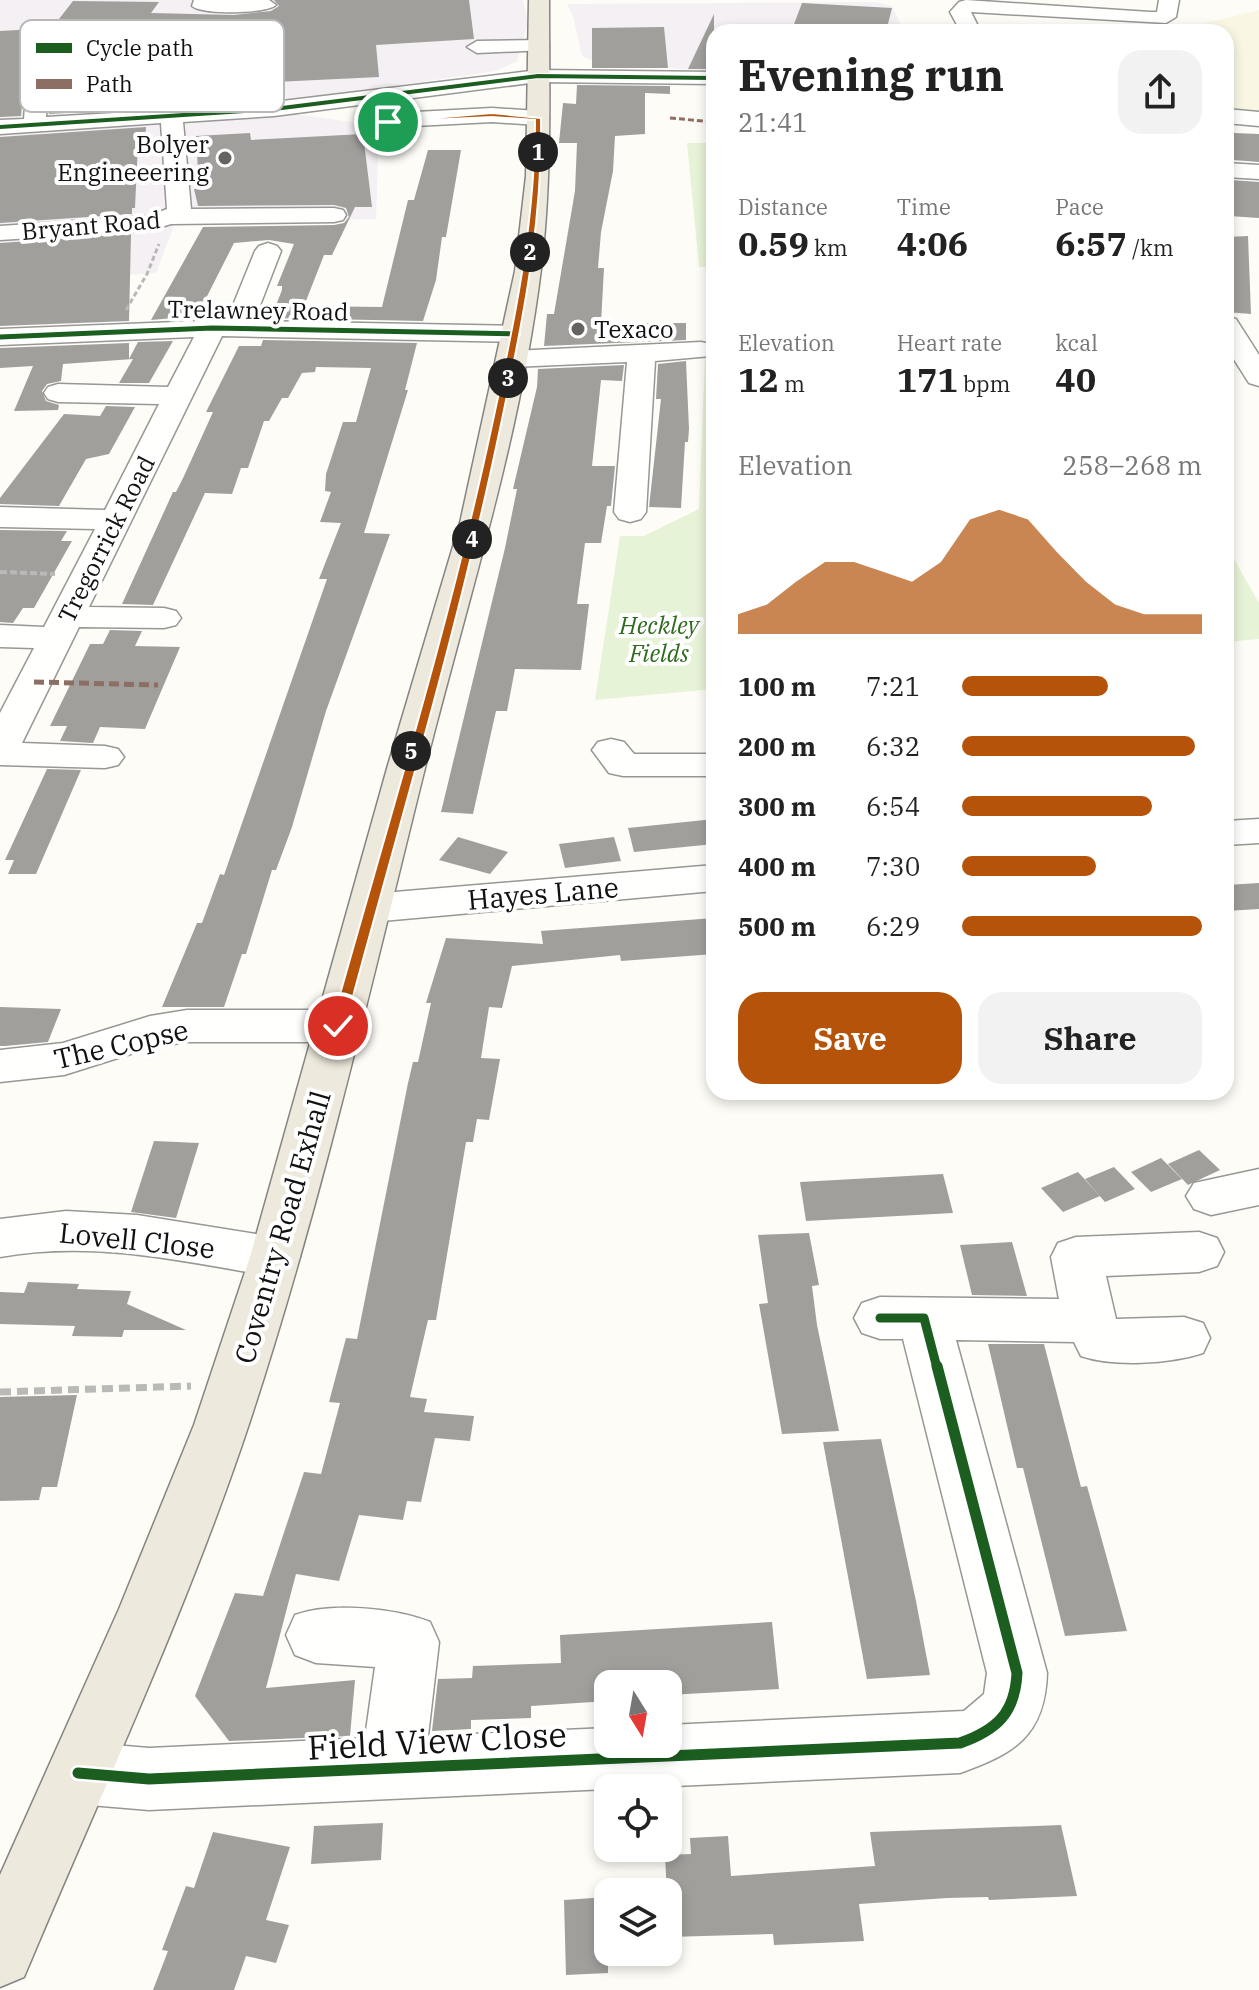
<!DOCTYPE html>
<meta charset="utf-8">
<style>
body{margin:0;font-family:"IBM Plex Serif",serif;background:#f2f2f2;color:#222;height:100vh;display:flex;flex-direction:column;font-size:30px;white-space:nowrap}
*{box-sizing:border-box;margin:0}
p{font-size:26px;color:#767676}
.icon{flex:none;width:44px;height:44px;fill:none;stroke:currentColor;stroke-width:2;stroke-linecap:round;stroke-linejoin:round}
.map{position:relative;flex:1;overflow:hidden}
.sheet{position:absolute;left:706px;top:24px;width:528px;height:1076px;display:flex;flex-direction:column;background:#fff;border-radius:24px;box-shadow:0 4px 12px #0003}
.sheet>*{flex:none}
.needle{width:52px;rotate:169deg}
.fabs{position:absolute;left:594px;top:1670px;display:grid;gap:16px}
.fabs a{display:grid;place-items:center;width:88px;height:88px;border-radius:16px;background:#fff;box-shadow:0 4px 12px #0003;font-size:40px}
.pin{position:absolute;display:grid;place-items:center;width:68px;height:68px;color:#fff;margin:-34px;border:4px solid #fff;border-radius:50%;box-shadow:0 2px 8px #0007}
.km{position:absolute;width:40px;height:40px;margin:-20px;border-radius:50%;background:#222;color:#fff;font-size:22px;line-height:40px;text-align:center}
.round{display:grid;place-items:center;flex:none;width:84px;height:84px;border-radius:24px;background:#f2f2f2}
.head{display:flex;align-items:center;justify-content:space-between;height:136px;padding:0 32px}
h1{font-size:44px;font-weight:700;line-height:60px}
.stats{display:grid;grid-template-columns:repeat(3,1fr);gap:12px;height:136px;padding:8px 32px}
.stats div{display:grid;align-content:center}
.stats b{font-size:34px;font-weight:700}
.stats small{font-size:22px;font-weight:400}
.stats p{font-size:22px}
.chart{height:224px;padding:16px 32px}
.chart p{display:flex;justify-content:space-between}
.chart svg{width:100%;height:144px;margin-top:8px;fill:#b45309;opacity:.7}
.cta{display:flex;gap:16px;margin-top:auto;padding:16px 32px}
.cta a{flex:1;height:92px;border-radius:24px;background:#b45309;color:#fff;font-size:32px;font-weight:700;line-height:92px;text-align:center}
.cta a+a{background:#f2f2f2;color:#222}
ul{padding:0 32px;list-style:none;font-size:26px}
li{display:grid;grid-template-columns:128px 96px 1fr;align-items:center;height:60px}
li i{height:20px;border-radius:10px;background:#b45309}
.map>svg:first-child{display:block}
</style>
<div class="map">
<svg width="1259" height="1990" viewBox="0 0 1259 1990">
<rect width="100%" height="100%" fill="#fdfcf7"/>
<g fill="#f5f0f3">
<path d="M0,0H523L528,22L517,61L496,71L279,103L225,107L226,120L288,113L379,126L376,219L175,223L156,273L0,283Z"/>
<path d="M875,2L892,6L904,32H714V72L594,61L582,56L573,16L567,4Z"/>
</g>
<path fill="#f9f7e4" d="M1259,10V114L1226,112V32L1177,30Z"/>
<g fill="#e7f3d7">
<path d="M687,143H714V267H699Z"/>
<path d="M714,355V689L595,700L620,536H644L699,509L705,356Z"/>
<path d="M1226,545L1259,603V639L1226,642Z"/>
</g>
<g fill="#a19f9c">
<path d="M274,0H469L474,39L376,45L379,77L215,85L216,94L155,99L148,62L137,54L31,62L25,69L21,116L0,117V31L52,28L73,1L159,2L151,13L234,15L271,11L279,6Z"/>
<path d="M802,3L892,8L886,32H791Z"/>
<path d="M714,14V69H688Z"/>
<path d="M664,27L668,68H592V28Z"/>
<path d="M123,73L129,109L49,114L51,78Z"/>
<path d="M577,85L670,86V94L645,93V134L615,136L613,171L601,232L598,268H604L601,323H686V340L544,346L547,314H554L575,191L577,143H559L563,103L576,104Z"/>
<path d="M146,127L145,142L138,143L135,208H132V214L0,223V137Z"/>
<path d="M250,133L251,140L363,134L372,207H355L332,255H324L304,306L382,307L408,200H414L428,150H461L446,237H442L436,280L423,321L271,318L282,290V286H277L294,244L269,240L234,243L197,316L151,320L203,227L334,225L344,223L349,217L346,208L334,205L198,206L194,189H199L196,136Z"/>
<path d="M1234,133L1259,134V162L1233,160Z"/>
<path d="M1231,180L1259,182V218L1229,216Z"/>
<path d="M131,234L129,321L0,326V243Z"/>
<path d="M1248,236L1251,314L1226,312V237Z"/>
<path d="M263,340L417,343L405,390H408L364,533L390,534L326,711L292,827L276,870H272L246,954H242L224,1007H162L197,923H202L220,874L224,875L327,579H319L341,523L320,522L331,492L325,491L326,474L343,422H356L371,368L316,367L315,372L302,373L288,398H282L269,421H264L248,468H241L232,494L205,493L153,605L122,604L173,492H176L184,476L213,412H206L239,346H261Z"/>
<path d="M173,341L149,383H119L133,359L63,364L61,381L47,384L42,391L46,401L59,405L58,410L14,411L33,366L0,368V348L129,343V359L138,342Z"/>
<path d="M686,361L689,429L688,442H685L681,508L649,507L661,399H656L658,364Z"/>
<path d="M624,365L622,381L601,380L592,466H615L611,506H607L601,543H585L577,604H589L581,670L515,669L507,711H496L473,814L441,812L505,548L517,489H513L537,387L538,369Z"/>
<path d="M106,406L135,407L109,454L86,459L59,506L0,504V498L64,414L100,416Z"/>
<path d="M0,530L67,531L61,541H72L34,608H23L13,623L0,622Z"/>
<path d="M110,630L142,631L135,646L180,647L145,729L100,727L93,743L60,741L67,726H50L90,644H103Z"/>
<path d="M47,769L81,770L36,874H8L14,860H5Z"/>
<path d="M714,819V844L634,852L628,828Z"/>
<path d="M458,837L508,852L490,874L439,860Z"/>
<path d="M614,837L621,861L565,868L559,844Z"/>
<path d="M1259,883V909L1226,911V885Z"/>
<path d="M714,918V954L621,961L620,955L512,966L502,1008L489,1007L481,1058L500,1059L489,1120L477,1119L473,1142H466L436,1320H428L410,1397L427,1399L424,1412L474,1416L470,1441L435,1438L421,1502L407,1501L403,1520L359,1515L339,1581L296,1574L266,1688L355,1680L350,1736L229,1741L195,1696L235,1593L263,1596L304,1472L321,1474L340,1403L329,1402L346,1338L357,1339L408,1083L413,1062H418L431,1003H426L446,938L543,944L541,931Z"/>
<path d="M0,1007L61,1009L48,1042L5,1046H0Z"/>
<path d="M154,1141L199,1143L176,1218L131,1212Z"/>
<path d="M1199,1150L1220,1170L1188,1185L1168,1164Z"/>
<path d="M1161,1158L1182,1179L1151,1192L1131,1172Z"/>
<path d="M1114,1167L1135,1189L1105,1202L1085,1179Z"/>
<path d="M1078,1172L1100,1196L1063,1212L1041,1188Z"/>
<path d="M943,1174L953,1213L806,1221L800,1182Z"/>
<path d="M809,1233L819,1285L812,1286L817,1325L839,1431L782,1434L759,1304L768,1303L758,1235Z"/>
<path d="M1012,1242L1027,1296L972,1295L960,1245Z"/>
<path d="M28,1282L79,1284L77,1289L131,1291L127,1304L186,1330H124L122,1337L72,1336L75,1326L0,1324V1292L24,1293Z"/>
<path d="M988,1344H1044L1081,1487L1087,1486L1127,1631L1065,1636L1023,1468H1017Z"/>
<path d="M77,1395L57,1487H42L39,1500L0,1501V1397Z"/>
<path d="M881,1439L916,1601L930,1675L867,1679L823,1442Z"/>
<path d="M772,1622L779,1689L668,1695V1684H608V1701L531,1706V1718L471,1720V1729L432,1731L438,1679L472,1678L473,1666L561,1663L560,1635Z"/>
<path d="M383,1823L381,1860L311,1864L314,1826Z"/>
<path d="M1061,1825L1077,1896L989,1900L988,1897L947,1898L859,1904L864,1941L774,1945L773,1934L669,1937L665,1855L691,1854L690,1838L728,1836L731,1876L875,1866L870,1832Z"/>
<path d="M213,1832L290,1847L266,1920L289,1925L276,1963L246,1956L234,1990H153L168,1951L162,1950L186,1886L194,1888Z"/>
<path d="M608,1897V1973L566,1975L564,1900Z"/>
</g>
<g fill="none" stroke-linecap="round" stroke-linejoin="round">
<g stroke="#979795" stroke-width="3">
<g id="minor">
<path d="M194,0H269L276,5C266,14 202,15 192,6Z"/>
<path d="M966,0L1150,12H1157L1159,0H1179L1176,17L1166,23L971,12L981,32H961L950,12L959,2Z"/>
<path d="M539,40L546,42L549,46L546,50L477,53L467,47L477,41Z"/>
<path d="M135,57L145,63L154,110L274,102L538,70L714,72V84L538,82L274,116L183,122L191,209L334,208L343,210L346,215L343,220L334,222L171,224L152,230L0,240V226L149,216L167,209L161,123L0,134V120L24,119L28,69L31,65ZM126,70L132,112L46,117L48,75Z"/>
<path d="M492,108L538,111L549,118L538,125L492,122L377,128L366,121L377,114Z"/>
<path d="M1226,109L1259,112V126L1226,123Z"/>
<path d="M1226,163L1259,165V179L1226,177Z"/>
<path d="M268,243L277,246L281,251L254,321L517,326L527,328L531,334L527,340L517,342L222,336L89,607L164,608L176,611L181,618L176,625L164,628L79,627L22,743L105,746L118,749L124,757L118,765L105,768L0,765V713L34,648L0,647V625L44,627L95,529L0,527V507L105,510L159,404L58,402L48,399L44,393L48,387L58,384L168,387L194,337L0,345V329L227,320L255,251L259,246Z"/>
<path d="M1226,317L1236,319L1259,355V386L1249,383L1226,347Z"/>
<path d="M701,342L711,344L714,351L711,356L655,361L646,512L641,519L630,522L619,519L614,512L627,362L512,367L502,365L498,359L502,353L512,351Z"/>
<path d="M611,739L624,742L634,754H714V776H623L609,773L592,750L598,742Z"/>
<path d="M1259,819V843L1226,845V821Z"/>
<path d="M714,865V891L371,922L356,918L350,908L356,898L371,894Z"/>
<path d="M187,1010H338L354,1015L360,1026L354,1037L338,1042H187L153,1047L64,1075L0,1082V1050L63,1043L150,1016Z"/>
<path d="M1259,1169V1205L1211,1215L1194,1209L1186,1196L1194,1183Z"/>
<path d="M66,1211L137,1215L275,1237L293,1243L300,1257L293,1271L275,1277C183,1261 93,1240 0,1257V1219Z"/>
<path d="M1199,1232L1217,1238L1224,1252L1217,1266L1199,1272L1106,1276L1116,1319L1184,1317L1203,1323L1210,1338L1203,1353C1170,1364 1113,1367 1081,1356L1074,1342L956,1340L1047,1673C1045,1736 1014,1754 960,1773L149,1810L78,1804L56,1795L46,1773L56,1751L78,1742L149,1748L365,1738L375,1667L316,1663L295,1655L286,1635L295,1615C330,1602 395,1608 430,1622L439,1642L428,1736L608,1728V1744H668V1725L964,1711L984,1694L987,1673L903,1339H880L862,1333L854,1318L862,1303L880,1297L1059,1299L1051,1257L1058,1243L1076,1237Z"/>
</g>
</g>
<g stroke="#858482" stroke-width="3">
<path id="major" d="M529,0H549C549,90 552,179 541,269C520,440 466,605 424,772C370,989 320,1208 250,1421C187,1611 101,1793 24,1977L0,1987V1875L119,1609L194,1425L250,1257L388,765L460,523L515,271L526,176Z"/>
</g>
<path stroke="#b9b9b8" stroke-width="3" stroke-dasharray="5 3" stroke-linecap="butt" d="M126,310L147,274L159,244"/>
<path stroke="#b9b9b8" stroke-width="4" stroke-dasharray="7 3" stroke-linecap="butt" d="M0,572L55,574"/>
<path stroke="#b9b9b8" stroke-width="7" stroke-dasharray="11 6" stroke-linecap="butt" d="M0,1392L191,1386"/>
<use href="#minor" fill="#fffffe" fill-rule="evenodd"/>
<use href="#major" fill="#ede9dc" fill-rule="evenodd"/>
<path stroke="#8d6e63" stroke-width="3" stroke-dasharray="6 3" stroke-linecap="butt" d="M670,118L714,122"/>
<path stroke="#8d6e63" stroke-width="5" stroke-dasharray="10 5" stroke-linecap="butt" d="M34,682L158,685"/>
<g stroke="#fff" stroke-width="6">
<path id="cycleway-far3" d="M0,127L274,109L538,76L714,78"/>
</g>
<g stroke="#fff" stroke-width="8">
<path id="cycleway-far2" d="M0,337L212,328L517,334"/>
</g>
<g stroke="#fff" stroke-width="14">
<path id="cycleway-far1" d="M880,1318H924L937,1368"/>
</g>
<g stroke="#fff" stroke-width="16">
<path id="cycleway" d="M78,1773L149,1779L960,1743C997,1730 1015,1713 1017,1673L937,1366"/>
</g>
<use href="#cycleway-far3" stroke="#1b5e20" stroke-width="4"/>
<use href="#cycleway-far2" stroke="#1b5e20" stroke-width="5"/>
<use href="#cycleway-far1" stroke="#1b5e20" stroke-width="9"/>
<use href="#cycleway" stroke="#1b5e20" stroke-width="11"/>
</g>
<path fill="#b45309" stroke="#fff" stroke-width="2" d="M492,113L541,118C543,224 522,326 500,429C458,630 398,828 345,1026L338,1031L331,1026C387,826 449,627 492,425C514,324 535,224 535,120L492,117L385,122Z"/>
<g fill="#646362" stroke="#fff" stroke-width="3">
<circle cx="225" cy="158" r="8"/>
<circle cx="578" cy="329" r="8"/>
</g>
<g text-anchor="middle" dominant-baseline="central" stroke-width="8" stroke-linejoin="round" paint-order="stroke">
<g font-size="24" fill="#111" stroke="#fff" text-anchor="end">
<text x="209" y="144">Bolyer<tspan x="209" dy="28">Engineeering</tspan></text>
<text x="594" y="329" text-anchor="start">Texaco</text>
</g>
<g font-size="24" fill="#111" stroke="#fff">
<text transform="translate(91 225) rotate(-5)">Bryant Road</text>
<text transform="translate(258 310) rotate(1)">Trelawney Road</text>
<text transform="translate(106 539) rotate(-63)">Tregorrick Road</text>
</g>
<g font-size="24" font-style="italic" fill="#2f6b1f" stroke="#fff">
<text x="659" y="625">Heckley<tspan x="659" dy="28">Fields</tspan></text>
</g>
<g font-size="28" fill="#111" stroke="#fff">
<text transform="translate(543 893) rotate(-5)">Hayes Lane</text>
<text transform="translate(121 1044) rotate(-13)">The Copse</text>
<text transform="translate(282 1227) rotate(-74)">Coventry Road Exhall</text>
<text transform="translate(137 1240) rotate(6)">Lovell Close</text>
</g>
<g font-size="34" fill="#111" stroke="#fff">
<text transform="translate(437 1740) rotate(-3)">Field View Close</text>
</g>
</g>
<rect x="20" y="20" width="264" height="92" rx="12" fill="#fff" stroke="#b8b8b8" stroke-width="2"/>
<rect x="36" y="43" width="36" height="10" fill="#1b5e20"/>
<rect x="36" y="79" width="36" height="10" fill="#8d6e63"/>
<g font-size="22" fill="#111">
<text x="86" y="56">Cycle path</text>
<text x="86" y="92">Path</text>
</g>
</svg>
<div class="fabs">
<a><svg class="needle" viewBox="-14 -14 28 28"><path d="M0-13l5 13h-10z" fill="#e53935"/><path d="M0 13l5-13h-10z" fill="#767676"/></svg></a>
<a><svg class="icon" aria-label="locate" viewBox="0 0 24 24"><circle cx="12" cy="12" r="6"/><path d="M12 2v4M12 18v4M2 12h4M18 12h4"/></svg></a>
<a><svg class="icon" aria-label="layers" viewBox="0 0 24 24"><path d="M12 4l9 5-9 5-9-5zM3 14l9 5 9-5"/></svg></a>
</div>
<div class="pin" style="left:388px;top:122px;background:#1e9e55"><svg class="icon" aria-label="arrive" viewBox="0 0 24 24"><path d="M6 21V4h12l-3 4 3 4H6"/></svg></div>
<div class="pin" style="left:338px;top:1026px;background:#d93025"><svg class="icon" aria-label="check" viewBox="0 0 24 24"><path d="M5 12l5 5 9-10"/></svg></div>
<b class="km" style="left:538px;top:152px">1</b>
<b class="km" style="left:530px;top:252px">2</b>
<b class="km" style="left:508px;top:378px">3</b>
<b class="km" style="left:472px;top:539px">4</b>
<b class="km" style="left:411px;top:751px">5</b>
<section class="sheet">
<div class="head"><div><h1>Evening run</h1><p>21:41</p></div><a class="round"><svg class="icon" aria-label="share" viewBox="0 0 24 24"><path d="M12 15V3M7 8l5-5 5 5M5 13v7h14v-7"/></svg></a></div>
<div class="stats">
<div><p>Distance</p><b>0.59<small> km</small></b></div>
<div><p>Time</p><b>4:06</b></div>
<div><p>Pace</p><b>6:57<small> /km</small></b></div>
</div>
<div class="stats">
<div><p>Elevation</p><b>12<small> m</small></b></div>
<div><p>Heart rate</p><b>171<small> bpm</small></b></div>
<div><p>kcal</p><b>40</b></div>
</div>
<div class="chart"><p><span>Elevation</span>258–268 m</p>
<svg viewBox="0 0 160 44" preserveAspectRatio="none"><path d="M0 44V38L10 35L20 28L30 22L40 22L50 25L60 28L70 22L80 9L90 6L100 9L110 19L120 28L130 35L140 38L150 38L160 38V44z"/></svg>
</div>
<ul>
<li><b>100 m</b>7:21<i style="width:61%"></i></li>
<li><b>200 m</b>6:32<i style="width:97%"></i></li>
<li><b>300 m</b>6:54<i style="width:79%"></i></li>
<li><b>400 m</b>7:30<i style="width:56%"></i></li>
<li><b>500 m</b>6:29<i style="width:100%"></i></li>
</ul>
<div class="cta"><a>Save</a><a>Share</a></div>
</section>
</div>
